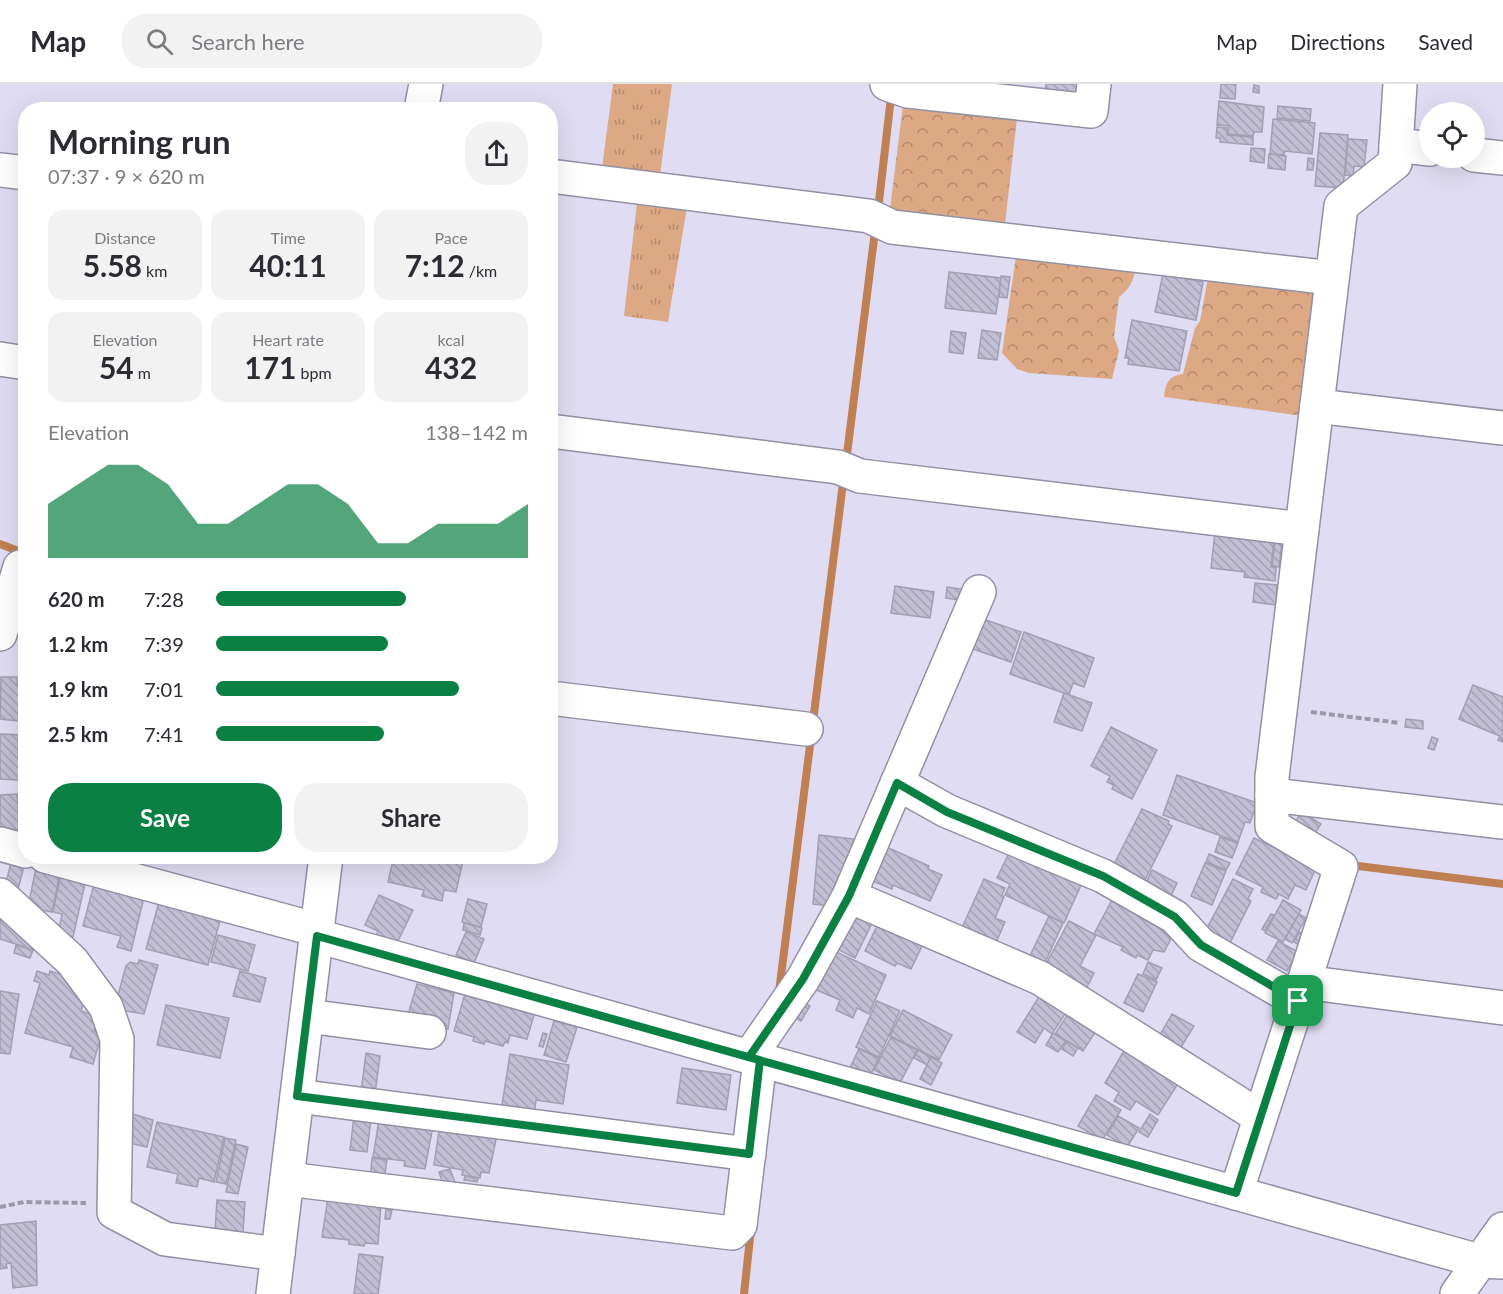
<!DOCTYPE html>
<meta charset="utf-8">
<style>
body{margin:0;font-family:Lato,sans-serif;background:#f2f2f3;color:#2b2b33;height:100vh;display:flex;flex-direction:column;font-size:22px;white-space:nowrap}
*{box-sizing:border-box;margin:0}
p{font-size:20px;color:#7c7c81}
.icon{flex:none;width:33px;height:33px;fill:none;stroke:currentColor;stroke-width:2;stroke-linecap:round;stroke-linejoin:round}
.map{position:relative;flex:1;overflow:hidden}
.sheet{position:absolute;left:18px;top:18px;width:540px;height:762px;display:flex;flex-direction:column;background:#fff;border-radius:24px;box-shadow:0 6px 24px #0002}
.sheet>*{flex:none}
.buttons{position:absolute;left:1419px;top:18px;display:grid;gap:12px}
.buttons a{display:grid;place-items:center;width:66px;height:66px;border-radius:50%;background:#fff;box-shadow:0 6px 24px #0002;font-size:30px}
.pin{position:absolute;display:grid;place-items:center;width:51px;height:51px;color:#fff;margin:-26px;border-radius:12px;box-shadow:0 3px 9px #0006}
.round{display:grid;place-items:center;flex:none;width:63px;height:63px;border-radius:24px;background:#f2f2f3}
.summary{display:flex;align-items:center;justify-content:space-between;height:102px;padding:0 30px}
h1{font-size:33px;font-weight:700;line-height:45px}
.figures{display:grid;grid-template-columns:repeat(3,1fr);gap:9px;height:102px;padding:6px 30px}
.figures div{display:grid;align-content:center;border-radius:15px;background:#f2f2f3;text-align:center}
.figures b{font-size:30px;font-weight:700}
.figures small{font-size:16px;font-weight:400}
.figures p{font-size:16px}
.chart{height:168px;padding:12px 30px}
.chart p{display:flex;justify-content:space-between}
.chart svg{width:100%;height:108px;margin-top:6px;fill:#0b8043;opacity:.7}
.button{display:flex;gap:12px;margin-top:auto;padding:12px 30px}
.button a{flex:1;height:69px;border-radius:24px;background:#0b8043;color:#fff;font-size:24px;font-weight:700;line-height:69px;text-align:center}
.button a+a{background:#f2f2f3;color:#2b2b33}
ul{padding:0 30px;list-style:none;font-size:20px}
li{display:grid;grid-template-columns:96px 72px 1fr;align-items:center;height:45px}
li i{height:15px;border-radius:8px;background:#0b8043}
header{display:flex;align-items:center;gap:36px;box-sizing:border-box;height:84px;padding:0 30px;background:#fff;border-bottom:2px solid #e1e1e2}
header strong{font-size:28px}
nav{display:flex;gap:33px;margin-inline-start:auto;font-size:21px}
.search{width:420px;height:54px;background:#f2f2f3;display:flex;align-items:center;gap:15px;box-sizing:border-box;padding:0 21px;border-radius:24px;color:#7c7c81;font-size:22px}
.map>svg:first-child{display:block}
</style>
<header>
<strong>Map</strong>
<div class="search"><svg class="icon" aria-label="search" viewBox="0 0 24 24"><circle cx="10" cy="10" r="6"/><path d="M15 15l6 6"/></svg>Search here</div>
<nav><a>Map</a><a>Directions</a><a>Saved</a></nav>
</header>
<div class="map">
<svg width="1503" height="1210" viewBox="0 0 1503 1210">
<defs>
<pattern id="grass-tufts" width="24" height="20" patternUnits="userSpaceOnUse" patternTransform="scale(1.5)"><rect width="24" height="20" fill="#dda985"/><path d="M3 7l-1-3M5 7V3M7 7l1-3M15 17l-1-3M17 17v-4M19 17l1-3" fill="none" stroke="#b38a6d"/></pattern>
<pattern id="forest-crowns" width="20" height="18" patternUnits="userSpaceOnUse" patternTransform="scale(1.5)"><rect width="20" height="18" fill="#dda985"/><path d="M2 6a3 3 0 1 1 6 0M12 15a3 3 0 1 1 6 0" fill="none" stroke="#b38a6d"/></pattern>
<pattern id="building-back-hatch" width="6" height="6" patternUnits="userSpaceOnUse" patternTransform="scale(1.5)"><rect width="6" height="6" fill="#c1bed5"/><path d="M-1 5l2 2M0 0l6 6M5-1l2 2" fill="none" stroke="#a6a3b7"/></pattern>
</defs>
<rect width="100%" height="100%" fill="#e0dcf3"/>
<g fill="url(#grass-tufts)">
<path d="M613,0H672L659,99L601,92Z"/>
<path d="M638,110L688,117L668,238L624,232Z"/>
</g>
<g fill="url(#forest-crowns)">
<path d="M904,13L1018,25L1004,149L889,133Z"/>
<path d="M1017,165L1136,179C1135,194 1131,204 1119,213L1114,253L1119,267L1112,295L1029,289L1017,285L1002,269Z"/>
<path d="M1208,194L1319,207L1302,332L1164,313C1166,299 1168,292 1183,290L1195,244L1200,237Z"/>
</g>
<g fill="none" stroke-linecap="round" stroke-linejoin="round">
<g stroke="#c08053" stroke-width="8">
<path d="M878,126L891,13"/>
<path d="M846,378L875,147"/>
<path d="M0,460L26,470"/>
<path d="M1358,782L1503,800"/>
<path d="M779,908L843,399"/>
<path d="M744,1210L751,1145"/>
</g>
</g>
<g fill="url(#building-back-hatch)" stroke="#a29fb5" stroke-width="1.5">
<path d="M1046,0H1078L1076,19L1044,16Z"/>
<path d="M1221,0H1236L1235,15L1220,14Z"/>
<path d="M1254,1L1259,2V9L1253,8Z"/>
<path d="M1219,17L1264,23L1262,48H1254L1253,52L1228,50L1229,42L1217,41Z"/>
<path d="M1278,22L1311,25L1310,37L1277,34Z"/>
<path d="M1273,35L1315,39L1312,70L1285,67L1284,71L1270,70Z"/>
<path d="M1217,43L1227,44V51L1253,53V61L1220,58V54H1216Z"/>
<path d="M1320,49L1348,51L1343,104L1315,102Z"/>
<path d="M1348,55L1367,56L1364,83L1354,82L1353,92L1345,91Z"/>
<path d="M1251,64L1265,65L1264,79L1250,77Z"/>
<path d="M1269,70L1286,72L1285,86L1268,84Z"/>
<path d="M1308,74L1314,75L1313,86H1307Z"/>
<path d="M949,188L1001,194L996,230L945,224Z"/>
<path d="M1163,190L1203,198L1196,236L1155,228Z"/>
<path d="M1001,192L1010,193L1007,214L999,213Z"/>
<path d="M1132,236L1187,247L1179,287L1128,280L1129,274H1125Z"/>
<path d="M982,246L1001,249L997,276L978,274Z"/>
<path d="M951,247L966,249L963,270L949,268Z"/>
<path d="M1215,448L1274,456L1271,483H1276L1275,497L1244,493L1245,488L1211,484Z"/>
<path d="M1275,458L1282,459L1279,483L1272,482Z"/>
<path d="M1255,499L1277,501L1276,521L1253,518Z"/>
<path d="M895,502L934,508L930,534L891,529Z"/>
<path d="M947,503L966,506L965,517L946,514Z"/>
<path d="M980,534L1021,548L1011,578L970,564Z"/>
<path d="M1024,548L1094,574L1084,603L1073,599L1069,611L1010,590Z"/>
<path d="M1,593H17V601H26V638L0,635Z"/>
<path d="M1473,601L1503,613V658L1498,656L1500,652L1459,635Z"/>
<path d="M1064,609L1092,619L1082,647L1054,638Z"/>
<path d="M1406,635L1423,637V645L1405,643Z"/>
<path d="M1111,643L1157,666L1132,715L1112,705L1114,701L1107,698L1110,692L1091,682Z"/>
<path d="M0,650L26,651V702H20V696L0,695Z"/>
<path d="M1432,653L1438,655L1434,666L1428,664Z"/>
<path d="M1177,691L1257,719L1250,739L1245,738L1238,758L1163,731Z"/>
<path d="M17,710L20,746L0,748V711Z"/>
<path d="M1142,725L1169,737L1168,740L1172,742L1143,800L1110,788Z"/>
<path d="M1301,728L1321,740L1315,749L1296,737Z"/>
<path d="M819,751L853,755L851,777L830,822L813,820Z"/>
<path d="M1220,753L1238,759L1232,774L1215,768Z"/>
<path d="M1254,754L1306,779L1305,781L1315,786L1306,806L1295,801L1288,815L1279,810L1276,815L1261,808L1263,803L1236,790Z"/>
<path d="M884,762L929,782L928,785L942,791L930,817L893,801L892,805L870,796Z"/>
<path d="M1009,769L1082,799L1064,839L1005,811L1010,800L997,794Z"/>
<path d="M1209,770L1230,779L1226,786L1206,778Z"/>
<path d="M394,772H464L456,808L444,806L442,817L422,812L424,806L388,798Z"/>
<path d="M11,779L24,782L17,809L4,806Z"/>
<path d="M1205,779L1226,787L1212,821L1191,812Z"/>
<path d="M36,784L60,789L52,828L28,823Z"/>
<path d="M1152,786L1177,799L1168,818L1143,806Z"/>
<path d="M61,789L86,795L73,853L58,850L62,830L53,828Z"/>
<path d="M984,795L1005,804L1002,811L1004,813L995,834L1005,838L994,863L960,848Z"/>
<path d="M1233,795L1253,805L1248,815L1251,817L1229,861L1204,850Z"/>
<path d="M94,800L145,809L131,867L117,863L121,852L83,842Z"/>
<path d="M379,811L413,826L396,861L376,852L378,847L365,841Z"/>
<path d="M1113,814L1174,849L1164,868L1153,866L1148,876L1137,871L1136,874L1121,866L1123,863L1094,850Z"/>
<path d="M468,815L487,820L481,843L462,838Z"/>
<path d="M1283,816L1301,826L1283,858L1265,849Z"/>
<path d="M159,818L221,833L208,881L146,865Z"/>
<path d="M852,826L873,837L855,874L833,863Z"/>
<path d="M0,827L39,852L34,866L0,855Z"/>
<path d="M1271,830L1274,831L1265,847L1262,845Z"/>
<path d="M1299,830L1306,834L1292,859L1285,855Z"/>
<path d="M1049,832L1063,839L1044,881L1029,874Z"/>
<path d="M1069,837L1096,851L1080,882L1094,889L1086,905L1044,884Z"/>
<path d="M879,838L923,860L911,885L897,879L895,882L865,867Z"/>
<path d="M464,839L482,844L480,851L463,846Z"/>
<path d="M466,848L484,855L474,879L456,871Z"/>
<path d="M1299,848L1305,851L1299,861L1294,858Z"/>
<path d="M218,851L255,861L248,887L211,878Z"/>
<path d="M1278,857L1298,868L1287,887L1267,876Z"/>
<path d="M16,861L33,866L30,874L14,869Z"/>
<path d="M830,865L886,891L869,930L857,924L853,934L836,926L840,916L812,904Z"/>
<path d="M139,876L158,881L144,930L120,926L115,922L126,882L130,878L138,880Z"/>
<path d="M1148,878L1162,884L1156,896L1143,890Z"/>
<path d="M37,887L49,891L50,887L76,895L78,900L75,910L85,913L81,927L99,933L94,947L102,949L93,980L70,973L73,963L25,949L40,899L34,897Z"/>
<path d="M240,887L266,894L260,918L233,912Z"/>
<path d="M1138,890L1157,898L1143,928L1124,919Z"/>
<path d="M417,900L454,909L448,945L407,934Z"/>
<path d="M0,907L19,910L10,970L0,969Z"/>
<path d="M465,910L534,931L527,955L510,951L508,959L505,958L503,962L485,957L484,960L473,957L474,953L454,947Z"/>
<path d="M1040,911L1067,927L1052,950L1044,944L1035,959L1017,948Z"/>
<path d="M802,917L810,922L801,937L792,932Z"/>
<path d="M877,917L900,927L879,973L856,963Z"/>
<path d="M166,921L229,934L220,974L157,961Z"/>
<path d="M903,926L952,951L939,976L890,952Z"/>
<path d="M1070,927L1098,944L1083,967L1055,950Z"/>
<path d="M1172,930L1194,942L1178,968L1157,956Z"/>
<path d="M554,937L577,943L566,978L544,971Z"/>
<path d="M543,949L547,950L543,963L539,962Z"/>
<path d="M1053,949L1066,957L1058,968L1046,961Z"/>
<path d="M891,953L917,966L900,999L874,986Z"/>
<path d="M1067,957L1078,964L1073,972L1062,965Z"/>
<path d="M859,965L879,974L870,992L849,986Z"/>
<path d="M1125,965L1179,998L1158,1031L1136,1017L1130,1026L1114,1017L1119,1008L1105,999Z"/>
<path d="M918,966L931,973L927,981L914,974Z"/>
<path d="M366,969L380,972L375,1010L361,1008Z"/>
<path d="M510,970L569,981L563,1020L536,1016L534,1031L501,1027Z"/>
<path d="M931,973L942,979L931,1001L920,995Z"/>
<path d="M682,984L731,991L726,1026L677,1019Z"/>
<path d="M1096,1011L1121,1026L1102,1056L1078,1042Z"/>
<path d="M126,1028L153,1036L147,1063L125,1058Z"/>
<path d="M1150,1030L1158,1036L1148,1053L1139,1048Z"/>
<path d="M354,1032L371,1035L367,1068L350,1066Z"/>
<path d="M1118,1032L1139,1044L1127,1063L1107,1051Z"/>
<path d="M379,1036L433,1042L425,1085L404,1082L405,1077L373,1073Z"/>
<path d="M157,1038L224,1053L214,1098L199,1094L197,1103L176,1099L178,1090L147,1083Z"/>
<path d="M440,1040L498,1046L489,1089L481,1088L480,1094L462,1091L463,1086L434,1081Z"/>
<path d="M225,1054L236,1056L226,1100L216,1098Z"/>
<path d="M236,1060L248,1063L238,1110L226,1108Z"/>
<path d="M372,1074L387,1076L384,1097L370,1095Z"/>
<path d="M450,1085L456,1101L445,1105L439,1088Z"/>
<path d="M465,1092L478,1094L477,1098L464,1096Z"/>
<path d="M328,1113L381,1120L378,1160L365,1159L364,1162L349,1160V1156L322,1153Z"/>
<path d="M217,1116L245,1118L243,1148L215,1146Z"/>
<path d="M386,1125L392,1126L390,1135H385Z"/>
<path d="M36,1137L37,1201L13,1204L11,1179L6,1180L7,1184L0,1185V1141Z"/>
<path d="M359,1170L383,1173L378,1210H354Z"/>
</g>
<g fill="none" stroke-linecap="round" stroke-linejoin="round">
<g stroke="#9390a6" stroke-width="36">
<g id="minor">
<path d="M887,0L908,7L1091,27L1094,0"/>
<path d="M421,26L426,0"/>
<path d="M1396,61L1430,65"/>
<path d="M1474,71L1503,74"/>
<path d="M0,86L26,89"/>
<path d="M550,92L869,132L892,143L1332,194"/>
<path d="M0,275L26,279"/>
<path d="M1317,322L1503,344"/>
<path d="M550,347L838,383L860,392L1302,445"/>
<path d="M0,550L20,483"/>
<path d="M550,614L806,645"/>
<path d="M897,699L947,727L1103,792L1175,833L1201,861L1298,917"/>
<path d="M1272,711L1503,738"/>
<path d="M0,760L26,767"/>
<path d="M45,772L318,846"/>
<path d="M0,811L72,877L106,923L117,955L114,1128L165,1155L278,1170"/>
<path d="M849,812L1040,894L1260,1033"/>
<path d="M317,852L1479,1177L1503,1178"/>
<path d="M1304,898L1503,924"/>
<path d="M307,932L429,948"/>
<path d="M749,973L803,895L849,812L979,508"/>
<path d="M297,1012L749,1070"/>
<path d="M287,1095L732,1149L740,1141L760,976"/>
<path d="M1236,1109L1341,783L1272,742V693L1341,122L1395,79L1400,0"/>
<path d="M273,1210L326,772"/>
<path d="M1457,1210L1503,1145"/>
</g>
</g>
<g stroke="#9b98aa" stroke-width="4" stroke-dasharray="6 3" stroke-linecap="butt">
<path d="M1311,628L1400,639"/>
<path d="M0,1123L24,1118L86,1119"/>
</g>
<use href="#minor" stroke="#fff" stroke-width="33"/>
</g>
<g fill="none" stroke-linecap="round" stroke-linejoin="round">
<g stroke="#fff" stroke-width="12">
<path id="route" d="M1298,917L1236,1109C930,1024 623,938 317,852L297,1012L749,1070L760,976L749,973L803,895L849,812L897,699L947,728L1103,792L1175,833L1201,861L1298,917"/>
</g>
<use href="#route" stroke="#0b8043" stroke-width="8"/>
</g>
</svg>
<div class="buttons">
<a><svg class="icon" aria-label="locate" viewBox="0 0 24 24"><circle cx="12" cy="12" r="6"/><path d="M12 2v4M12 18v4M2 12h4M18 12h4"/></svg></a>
</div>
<div class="pin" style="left:1298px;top:917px;background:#1e9e55"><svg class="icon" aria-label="arrive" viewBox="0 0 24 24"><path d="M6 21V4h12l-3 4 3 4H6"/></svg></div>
<section class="sheet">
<div class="summary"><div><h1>Morning run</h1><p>07:37 · 9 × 620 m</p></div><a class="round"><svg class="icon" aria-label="share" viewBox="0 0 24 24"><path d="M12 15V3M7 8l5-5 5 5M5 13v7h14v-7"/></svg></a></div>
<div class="figures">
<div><p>Distance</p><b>5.58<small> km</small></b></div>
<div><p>Time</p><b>40:11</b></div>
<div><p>Pace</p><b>7:12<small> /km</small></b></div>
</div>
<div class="figures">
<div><p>Elevation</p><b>54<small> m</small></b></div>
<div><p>Heart rate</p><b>171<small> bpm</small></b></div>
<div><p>kcal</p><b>432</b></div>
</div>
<div class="chart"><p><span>Elevation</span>138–142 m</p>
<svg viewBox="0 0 160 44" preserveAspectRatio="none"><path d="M0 44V22L10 14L20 6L30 6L40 14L50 30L60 30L70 22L80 14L90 14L100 22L110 38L120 38L130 30L140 30L150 30L160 22V44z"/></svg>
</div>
<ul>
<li><b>620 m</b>7:28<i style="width:61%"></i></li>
<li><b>1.2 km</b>7:39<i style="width:55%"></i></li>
<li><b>1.9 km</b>7:01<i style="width:78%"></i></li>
<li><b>2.5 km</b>7:41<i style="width:54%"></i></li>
</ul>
<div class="button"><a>Save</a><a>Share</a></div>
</section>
</div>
